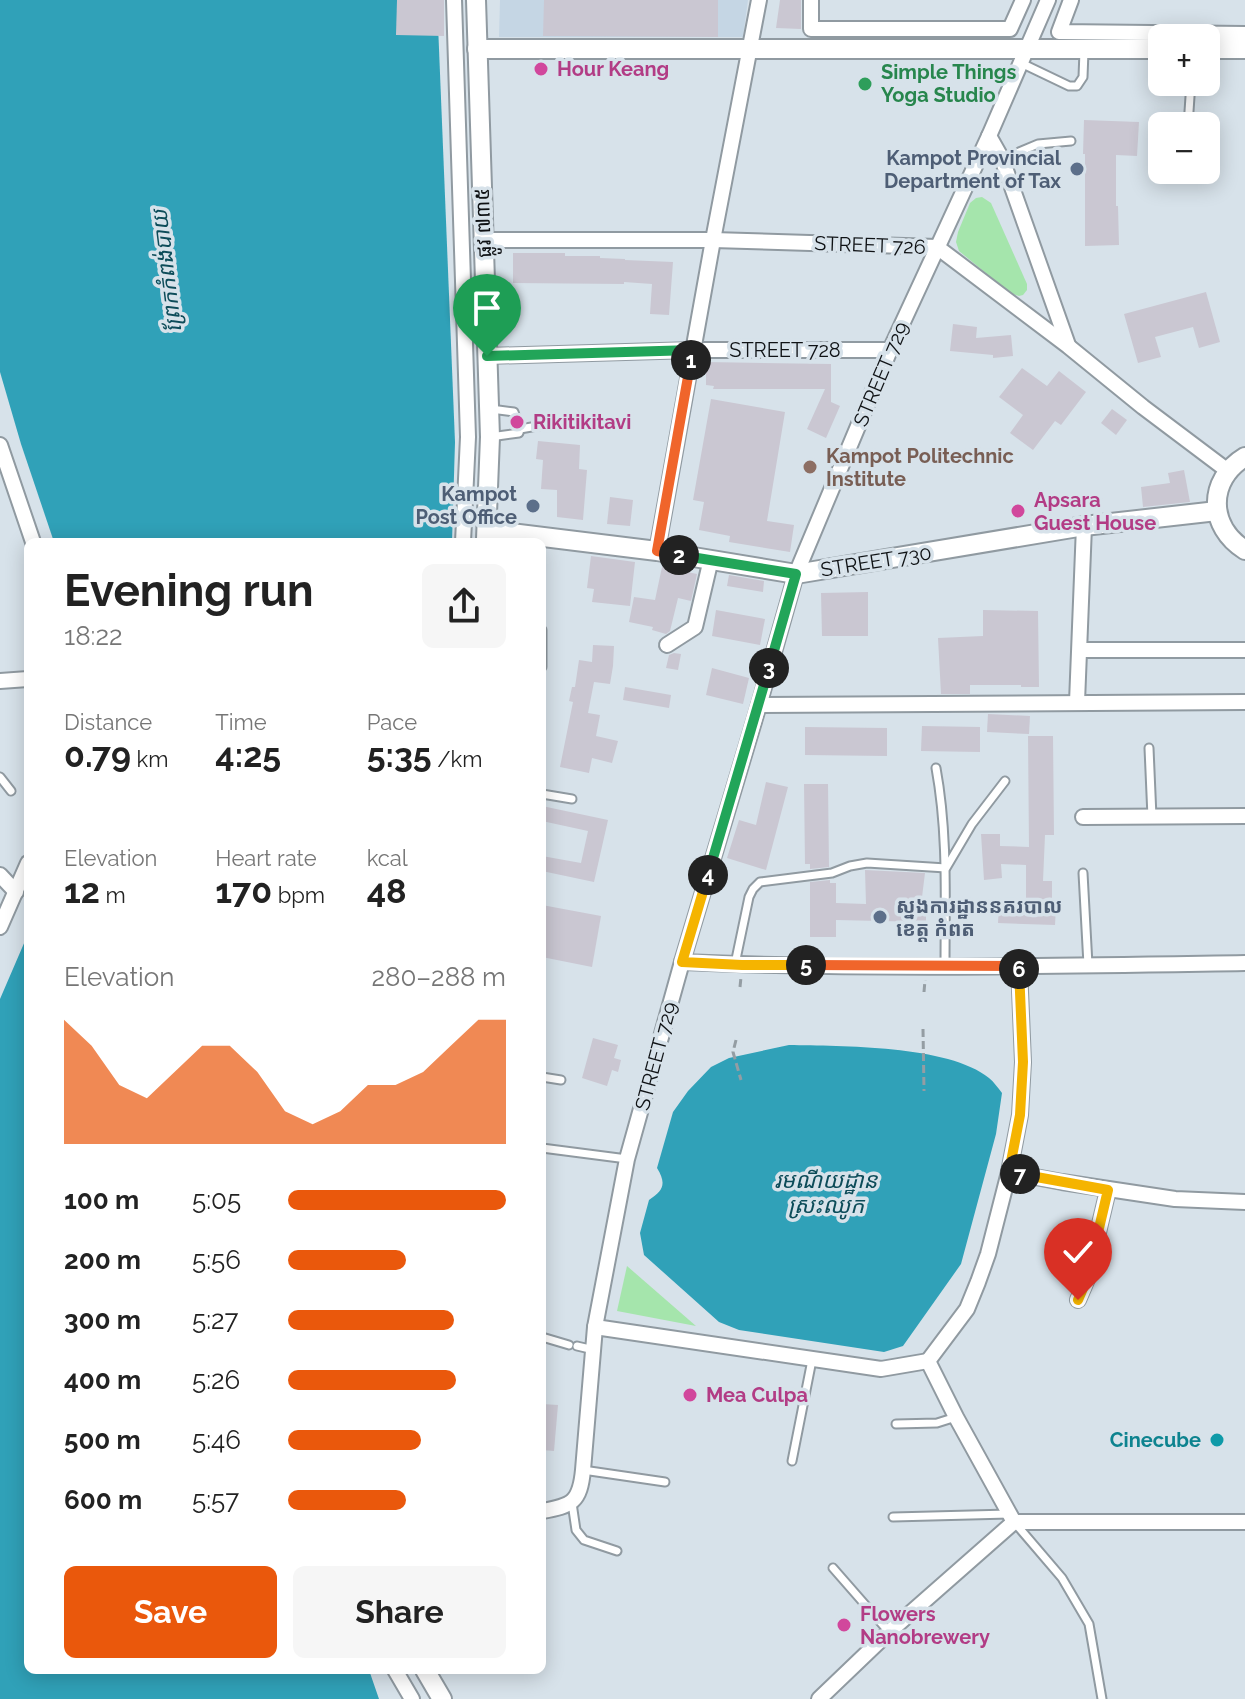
<!DOCTYPE html>
<meta charset="utf-8">
<style>
body{margin:0;font-family:Raleway,"Noto Sans Khmer",sans-serif;background:#f6f6f6;color:#222;height:100vh;display:flex;flex-direction:column;font-size:30px;white-space:nowrap}
*{box-sizing:border-box;margin:0}
p{font-size:26px;color:#767676}
.icon{flex:none;width:44px;height:44px;fill:none;stroke:currentColor;stroke-width:2;stroke-linecap:round;stroke-linejoin:round}
.map{position:relative;flex:1;overflow:hidden}
.panel{position:absolute;left:24px;top:538px;width:522px;height:1136px;display:flex;flex-direction:column;background:#fff;border-radius:12px;box-shadow:0 4px 20px #0003}
.panel>*{flex:none}
.buttons{position:absolute;left:1148px;top:24px;display:grid;gap:16px}
.buttons a{display:grid;place-items:center;width:72px;height:72px;border-radius:12px;background:#fff;box-shadow:0 4px 20px #0003;font-size:40px}
.pin{position:absolute;display:grid;place-items:center;width:68px;height:68px;color:#fff;margin:-82px -34px;border-radius:50% 50% 50% 0;rotate:-45deg;box-shadow:0 0 8px #0007}
.pin .icon{rotate:45deg}
.km{position:absolute;width:40px;height:40px;margin:-20px;border-radius:50%;background:#222;color:#fff;font-size:22px;line-height:40px;text-align:center}
.round{display:grid;place-items:center;flex:none;width:84px;height:84px;border-radius:12px;background:#f6f6f6}
.summary{display:flex;align-items:center;justify-content:space-between;height:136px;padding:0 40px}
h1{font-size:44px;font-weight:700;line-height:60px}
.metrics{display:grid;grid-template-columns:repeat(3,1fr);gap:12px;height:136px;padding:8px 40px}
.metrics div{display:grid;align-content:center}
.metrics b{font-size:34px;font-weight:700}
.metrics small{font-size:22px;font-weight:400}
.metrics p{font-size:22px}
.chart{height:224px;padding:16px 40px}
.chart p{display:flex;justify-content:space-between}
.chart svg{width:100%;height:144px;margin-top:8px;fill:#ea580c;opacity:.7}
.action{display:flex;gap:16px;margin-top:auto;padding:16px 40px}
.action a{flex:1;height:92px;border-radius:12px;background:#ea580c;color:#fff;font-size:32px;font-weight:700;line-height:92px;text-align:center}
.action a+a{background:#f6f6f6;color:#222}
ul{padding:0 40px;list-style:none;font-size:26px}
li{display:grid;grid-template-columns:128px 96px 1fr;align-items:center;height:60px}
li i{height:20px;border-radius:10px;background:#ea580c}
.map>svg:first-child{display:block}
</style>
<div class="map">
<svg width="1245" height="1699" viewBox="0 0 1245 1699">
<rect width="100%" height="100%" fill="#d7e2ea"/>
<path fill="#c5d6e4" d="M500,0H748L743,37H499Z"/>
<g fill="#a5e5ac">
<path d="M982,197L991,203L1027,284V290L1023,295L1019,296L1010,293L959,251L956,242L958,232L970,203L976,198Z"/>
<path d="M627,1266L696,1326L617,1311Z"/>
</g>
<g fill="#30a1b8">
<path d="M0,0H437L455,442L452,542H54L21,444L0,372Z"/>
<path d="M28,934V1670H369L379,1699H0V999Z"/>
<path d="M789,1045C840,1046 949,1045 989,1078C994,1082 998,1088 1002,1093L996,1134L961,1264L903,1346L884,1352L739,1330L719,1322L644,1255L640,1233L649,1200C663,1191 667,1184 657,1168L673,1112L688,1091L711,1067L729,1058Z"/>
</g>
<g fill="#cac7d2">
<path d="M397,0H444V36L396,35Z"/>
<path d="M544,0H718V37L543,36Z"/>
<path d="M780,0H801V29L776,28Z"/>
<path d="M1084,120L1139,122L1137,156L1116,155V206H1118L1119,245L1085,246V154H1083Z"/>
<path d="M513,253H565V256H600V258L625,259V260L673,262L669,315L650,314L652,284L624,282V284L513,283Z"/>
<path d="M1206,292L1220,342L1199,348L1193,327L1155,337L1161,357L1138,363L1124,314Z"/>
<path d="M953,324L977,327L976,338L1011,335L1013,356L993,358V355L950,351Z"/>
<path d="M706,362L831,364V402L840,406L826,438L807,429L825,389H713L714,386L706,385Z"/>
<path d="M1022,368L1047,386L1059,371L1086,392L1061,425L1055,421L1033,450L1010,433L1023,415L999,397Z"/>
<path d="M711,399L785,412L767,521L794,525L790,552L729,542L730,536L699,530L704,502L693,500Z"/>
<path d="M1112,409L1127,420L1116,435L1101,423Z"/>
<path d="M538,441L580,445L579,469L587,470L583,520L557,517V490L541,489L543,460L536,459Z"/>
<path d="M1184,470L1190,502L1143,507L1141,487L1170,483L1168,473Z"/>
<path d="M610,497L633,500L630,526L607,524Z"/>
<path d="M591,556L635,562L630,606L592,602L594,589L587,588Z"/>
<path d="M662,567L697,574L691,601L678,598L670,631L666,634L652,630L653,627L629,622L634,597L655,600Z"/>
<path d="M729,575L764,581L763,592L727,586Z"/>
<path d="M868,592V636H822L821,593Z"/>
<path d="M716,610L765,619L760,645L712,636Z"/>
<path d="M983,610L1038,611L1039,687H1021V685H970V694H941L938,638L983,636Z"/>
<path d="M593,645L614,646L613,666L610,684L594,682L588,713L600,715L596,736L618,741L612,763L592,758L589,773L560,767L573,702L569,701L572,687H575L579,660L592,662Z"/>
<path d="M674,653L681,654L678,670L666,668L669,655Z"/>
<path d="M712,668L749,678L743,704L706,695Z"/>
<path d="M625,687L671,695L669,708L623,700Z"/>
<path d="M988,714L1030,716L1029,734L987,732Z"/>
<path d="M922,726L980,727V752L921,751Z"/>
<path d="M805,727L887,728V756L805,755Z"/>
<path d="M1028,736H1053L1054,835H1045L1043,881H1052V908H1056L1055,925L998,923L999,906L1026,907V865L1001,864L1002,878L984,880L981,834H1000V846L1029,847Z"/>
<path d="M766,782L788,787L766,870L727,858L739,820L756,825Z"/>
<path d="M804,784H828L829,867L810,869V864H805Z"/>
<path d="M542,806L608,820L594,882L542,871V856L581,863L588,831L542,821Z"/>
<path d="M865,870L925,873L921,905L926,906V922L836,920V937H810V882L830,880V883H836V903L866,904Z"/>
<path d="M542,905L601,916L592,967L542,957Z"/>
<path d="M593,1038L618,1045L614,1058L621,1060L618,1072L612,1070L607,1086L582,1078Z"/>
<path d="M542,1404L558,1405L554,1451L542,1450Z"/>
</g>
<g fill="none" stroke-linecap="round" stroke-linejoin="round">
<g stroke="#909aa1" stroke-width="11">
<g id="lane">
<path d="M1021,63L1069,86H1077L1083,77L1084,51"/>
<path d="M1188,126L1191,82"/>
<path d="M1002,159L1038,144L1071,141"/>
<path d="M520,429L566,421"/>
<path d="M490,437L519,433L520,429L514,412L491,409"/>
<path d="M542,630V667"/>
<path d="M1149,748L1152,817"/>
<path d="M936,768C948,833 945,899 945,966"/>
<path d="M0,777L11,791"/>
<path d="M542,794L572,799"/>
<path d="M1083,873L1088,965"/>
<path d="M735,964L749,897L753,889L760,882L832,873L850,866L867,863L946,868L972,824L1005,781"/>
<path d="M542,1077L561,1080"/>
<path d="M542,1148L627,1159"/>
<path d="M542,1337L569,1345"/>
<path d="M577,1346L594,1350"/>
<path d="M896,1424L937,1423L956,1417"/>
<path d="M792,1461L812,1360"/>
<path d="M583,1470L665,1482"/>
<path d="M572,1503L576,1530L584,1540L617,1551"/>
<path d="M893,1517L1009,1514"/>
<path d="M1015,1523L1062,1578L1089,1624L1102,1699"/>
<path d="M833,1568L889,1632"/>
</g>
</g>
<g stroke="#909aa1" stroke-width="18">
<g id="street">
<path d="M454,0L468,437L463,542"/>
<path d="M811,0V29H1010L1023,0"/>
<path d="M1071,0L1059,32L1245,34"/>
<path d="M989,136L1002,159L1068,345"/>
<path d="M484,240H713L937,247L1068,346L1143,407L1228,471"/>
<path d="M487,356L693,350H890"/>
<path d="M0,445L33,542"/>
<path d="M657,551L713,240L759,0"/>
<path d="M667,645L695,627L711,559"/>
<path d="M1080,650H1245"/>
<path d="M0,681L28,679"/>
<path d="M1077,702L1084,526"/>
<path d="M759,705L1245,702"/>
<path d="M1083,817L1245,816"/>
<path d="M0,875L16,892"/>
<path d="M0,927L28,863"/>
<path d="M682,962C869,970 1057,966 1245,963"/>
<path d="M1009,1172L1062,1182L1175,1199L1245,1202"/>
<path d="M1078,1300L1087,1279L1108,1190"/>
<path d="M595,1327L881,1369L928,1361"/>
<path d="M542,1511C572,1506 580,1502 583,1470L595,1327L627,1159L682,962L759,705L796,574L890,350L989,136L1048,0"/>
<path d="M1014,1522L956,1417L928,1361L967,1309L978,1282L988,1254L1009,1172L1020,1115L1023,1062L1019,966"/>
<path d="M395,1670L412,1699"/>
<path d="M819,1699L889,1632L1014,1522H1245"/>
</g>
</g>
<g stroke="#909aa1" stroke-width="22">
<g id="secondary">
<path d="M476,0L490,437L486,539"/>
<path d="M477,49H1162"/>
<path d="M1206,49H1245"/>
<path d="M1245,457C1207,480 1208,527 1245,550"/>
<path d="M487,530L657,551L796,574L1084,526L1217,511"/>
<path d="M425,1670L442,1699"/>
</g>
</g>
<g stroke="#949da3" stroke-width="3" stroke-dasharray="8 4" stroke-linecap="butt">
<path d="M740,987L741,977"/>
<path d="M924,992L925,980"/>
<path d="M923,1029L924,1091"/>
<path d="M736,1040L733,1052L741,1080"/>
</g>
<use href="#lane" stroke="#fff" stroke-width="7"/>
<use href="#street" stroke="#fff" stroke-width="14"/>
<use href="#secondary" stroke="#fff" stroke-width="18"/>
</g>
<g fill="none" stroke-linecap="round" stroke-linejoin="round">
<g stroke="#fff" stroke-width="16">
<path id="split-1" d="M487,356L693,350L691,360"/>
</g>
<g stroke="#fff" stroke-width="16">
<path id="split-2" d="M679,555L657,551L691,360"/>
</g>
<g stroke="#fff" stroke-width="16">
<path id="split-3" d="M679,555L796,574L769,668"/>
</g>
<g stroke="#fff" stroke-width="16">
<path id="split-4" d="M708,875L769,668"/>
</g>
<g stroke="#fff" stroke-width="16">
<path id="split-5" d="M708,875L682,962L742,965H806"/>
</g>
<g stroke="#fff" stroke-width="16">
<path id="split-6" d="M806,965L1019,966V969"/>
</g>
<g stroke="#fff" stroke-width="16">
<path id="split-7" d="M1019,969L1023,1062L1020,1115L1009,1172L1020,1174"/>
</g>
<g stroke="#fff" stroke-width="16">
<path id="split-8" d="M1020,1174L1108,1190L1087,1279L1078,1300"/>
</g>
<use href="#split-1" stroke="#22a559" stroke-width="10"/>
<use href="#split-2" stroke="#f0652b" stroke-width="10"/>
<use href="#split-3" stroke="#22a559" stroke-width="10"/>
<use href="#split-4" stroke="#22a559" stroke-width="10"/>
<use href="#split-5" stroke="#f5b400" stroke-width="10"/>
<use href="#split-6" stroke="#f0652b" stroke-width="10"/>
<use href="#split-7" stroke="#f5b400" stroke-width="10"/>
<use href="#split-8" stroke="#f5b400" stroke-width="10"/>
</g>
<g fill="#d1479c" stroke="#d7e2ea" stroke-width="3">
<circle cx="541" cy="69" r="8"/>
<circle cx="517" cy="422" r="8"/>
<circle cx="1018" cy="511" r="8"/>
<circle cx="690" cy="1395" r="8"/>
<circle cx="844" cy="1625" r="8"/>
</g>
<circle fill="#2e9e5b" stroke="#d7e2ea" stroke-width="3" cx="865" cy="84" r="8"/>
<g fill="#5c6f8a" stroke="#d7e2ea" stroke-width="3">
<circle cx="1077" cy="169" r="8"/>
<circle cx="533" cy="506" r="8"/>
<circle cx="880" cy="917" r="8"/>
</g>
<circle fill="#8d6e63" stroke="#d7e2ea" stroke-width="3" cx="810" cy="467" r="8"/>
<circle fill="#0f9aa8" stroke="#d7e2ea" stroke-width="3" cx="1217" cy="1440" r="8"/>
<g text-anchor="middle" dominant-baseline="central" stroke-width="7" stroke-linejoin="round" paint-order="stroke">
<g font-size="20" font-weight="bold" fill="#b23c85" stroke="#d7e2ea" text-anchor="start">
<text x="557" y="69">Hour Keang</text>
<text x="533" y="422">Rikitikitavi</text>
<text x="1034" y="500">Apsara<tspan x="1034" dy="23">Guest House</tspan></text>
<text x="706" y="1395">Mea Culpa</text>
<text x="860" y="1614">Flowers<tspan x="860" dy="23">Nanobrewery</tspan></text>
</g>
<g font-size="20" font-weight="bold" fill="#27864d" stroke="#d7e2ea" text-anchor="start">
<text x="881" y="72">Simple Things<tspan x="881" dy="23">Yoga Studio</tspan></text>
</g>
<g font-size="20" font-weight="bold" fill="#4e5e75" stroke="#d7e2ea" text-anchor="end">
<text x="1061" y="158">Kampot Provincial<tspan x="1061" dy="23">Department of Tax</tspan></text>
<text x="517" y="494">Kampot<tspan x="517" dy="23">Post Office</tspan></text>
<text x="896" y="906" text-anchor="start">ស្នងការដ្ឋាននគរបាល<tspan x="896" dy="23">ខេត្ត កំពត</tspan></text>
</g>
<g font-size="20" fill="#0f1215" stroke="#d7e2ea">
<text transform="translate(483 223) rotate(-92)">ផ្លូវ ៧៣៥</text>
<text transform="translate(870 245) rotate(2)">STREET 726</text>
<text x="785" y="350">STREET 728</text>
<text transform="translate(881 374) rotate(-67)">STREET 729</text>
<text transform="translate(876 561) rotate(-9)">STREET 730</text>
<text transform="translate(656 1056) rotate(-75)">STREET 729</text>
</g>
<g font-size="20" font-weight="bold" fill="#785e54" stroke="#d7e2ea" text-anchor="start">
<text x="826" y="456">Kampot Politechnic<tspan x="826" dy="23">Institute</tspan></text>
</g>
<g font-size="20" font-weight="bold" fill="#0d838f" stroke="#d7e2ea" text-anchor="end">
<text x="1201" y="1440">Cinecube</text>
</g>
<g font-size="22" font-style="italic" fill="#0d4c59" stroke="#d7e2ea">
<text transform="translate(166 271) rotate(-97)">ព្រែកកំពង់បាយ</text>
<text x="826" y="1180">រមណីយដ្ឋាន<tspan x="826" dy="25">ស្រះឈូក</tspan></text>
</g>
</g>
</svg>
<div class="buttons">
<a>+</a>
<a>−</a>
</div>
<div class="pin" style="left:487px;top:356px;background:#1e9e55"><svg class="icon" aria-label="arrive" viewBox="0 0 24 24"><path d="M6 21V4h12l-3 4 3 4H6"/></svg></div>
<div class="pin" style="left:1078px;top:1300px;background:#d93025"><svg class="icon" aria-label="check" viewBox="0 0 24 24"><path d="M5 12l5 5 9-10"/></svg></div>
<b class="km" style="left:691px;top:360px">1</b>
<b class="km" style="left:679px;top:555px">2</b>
<b class="km" style="left:769px;top:668px">3</b>
<b class="km" style="left:708px;top:875px">4</b>
<b class="km" style="left:806px;top:965px">5</b>
<b class="km" style="left:1019px;top:969px">6</b>
<b class="km" style="left:1020px;top:1174px">7</b>
<section class="panel">
<div class="summary"><div><h1>Evening run</h1><p>18:22</p></div><a class="round"><svg class="icon" aria-label="share" viewBox="0 0 24 24"><path d="M12 15V3M7 8l5-5 5 5M5 13v7h14v-7"/></svg></a></div>
<div class="metrics">
<div><p>Distance</p><b>0.79<small> km</small></b></div>
<div><p>Time</p><b>4:25</b></div>
<div><p>Pace</p><b>5:35<small> /km</small></b></div>
</div>
<div class="metrics">
<div><p>Elevation</p><b>12<small> m</small></b></div>
<div><p>Heart rate</p><b>170<small> bpm</small></b></div>
<div><p>kcal</p><b>48</b></div>
</div>
<div class="chart"><p><span>Elevation</span>280–288 m</p>
<svg viewBox="0 0 160 44" preserveAspectRatio="none"><path d="M0 44V6L10 14L20 26L30 30L40 22L50 14L60 14L70 22L80 34L90 38L100 34L110 26L120 26L130 22L140 14L150 6L160 6V44z"/></svg>
</div>
<ul>
<li><b>100 m</b>5:05<i style="width:100%"></i></li>
<li><b>200 m</b>5:56<i style="width:54%"></i></li>
<li><b>300 m</b>5:27<i style="width:76%"></i></li>
<li><b>400 m</b>5:26<i style="width:77%"></i></li>
<li><b>500 m</b>5:46<i style="width:61%"></i></li>
<li><b>600 m</b>5:57<i style="width:54%"></i></li>
</ul>
<div class="action"><a>Save</a><a>Share</a></div>
</section>
</div>
